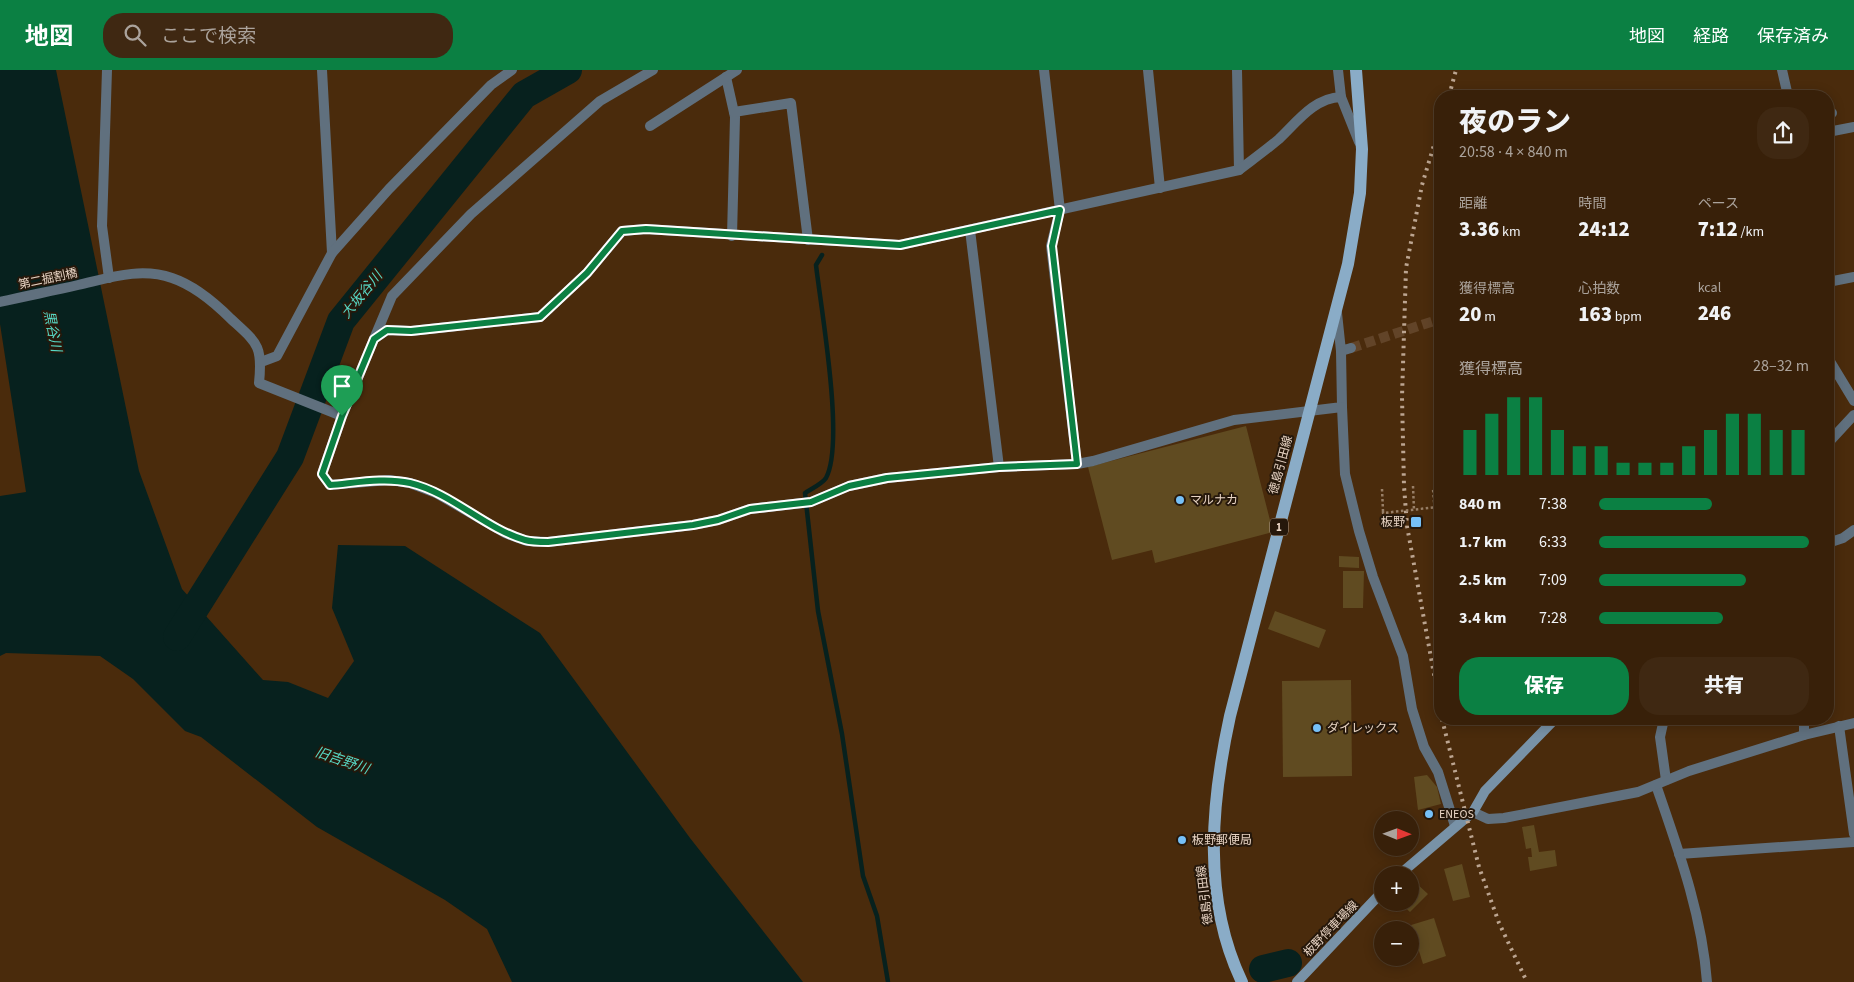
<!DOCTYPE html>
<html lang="ja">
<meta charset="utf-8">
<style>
body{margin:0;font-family:"Source Sans 3","Noto Sans JP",sans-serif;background:#3f2812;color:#f1f3f6;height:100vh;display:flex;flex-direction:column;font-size:19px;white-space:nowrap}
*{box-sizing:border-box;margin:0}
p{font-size:16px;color:#aba39c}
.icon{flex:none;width:28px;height:28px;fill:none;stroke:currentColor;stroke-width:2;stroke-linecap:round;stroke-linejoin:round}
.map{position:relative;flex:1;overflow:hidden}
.panel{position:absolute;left:1434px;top:20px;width:400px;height:635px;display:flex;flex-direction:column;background:#382009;border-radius:20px;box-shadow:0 2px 12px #0003,0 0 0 1px #523e2a}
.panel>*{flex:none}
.needle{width:32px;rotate:91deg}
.fabs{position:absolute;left:1374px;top:741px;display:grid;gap:10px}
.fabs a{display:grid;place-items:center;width:45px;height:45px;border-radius:50%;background:#382009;box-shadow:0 2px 12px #0003,0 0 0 1px #523e2a;font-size:25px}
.pin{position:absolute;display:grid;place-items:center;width:42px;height:42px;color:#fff;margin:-51px -21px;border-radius:50% 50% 50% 0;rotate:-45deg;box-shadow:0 0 5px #0007}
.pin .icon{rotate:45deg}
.round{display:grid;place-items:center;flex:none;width:52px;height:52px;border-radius:20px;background:#3f2812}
.summary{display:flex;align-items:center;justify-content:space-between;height:85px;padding:0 25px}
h1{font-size:28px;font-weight:800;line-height:38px}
.stats{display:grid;grid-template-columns:repeat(3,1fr);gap:8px;height:85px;padding:5px 25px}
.stats div{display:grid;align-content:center}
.stats b{font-size:21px;font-weight:800}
.stats small{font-size:14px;font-weight:400}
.stats p{font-size:14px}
.chart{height:140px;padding:10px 25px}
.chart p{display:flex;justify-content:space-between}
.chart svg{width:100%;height:90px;margin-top:5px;stroke:#0b8043;stroke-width:6}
.action{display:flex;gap:10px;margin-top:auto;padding:10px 25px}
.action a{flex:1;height:58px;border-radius:20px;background:#0b8043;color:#fff;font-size:20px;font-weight:800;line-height:58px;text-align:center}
.action a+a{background:#3f2812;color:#f1f3f6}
ul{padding:0 25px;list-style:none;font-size:16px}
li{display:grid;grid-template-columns:80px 60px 1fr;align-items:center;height:38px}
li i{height:12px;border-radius:6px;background:#0b8043}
header{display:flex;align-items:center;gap:30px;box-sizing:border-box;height:70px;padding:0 25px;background:#0b8043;color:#fff}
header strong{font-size:24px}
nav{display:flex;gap:28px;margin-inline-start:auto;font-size:18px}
.search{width:350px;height:45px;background:#3f2812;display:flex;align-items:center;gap:12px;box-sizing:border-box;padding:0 18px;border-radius:20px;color:#aba39c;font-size:19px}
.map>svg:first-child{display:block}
</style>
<header>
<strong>地図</strong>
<div class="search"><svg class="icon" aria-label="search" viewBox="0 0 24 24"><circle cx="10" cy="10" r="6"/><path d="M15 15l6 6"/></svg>ここで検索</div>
<nav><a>地図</a><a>経路</a><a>保存済み</a></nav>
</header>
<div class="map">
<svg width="1854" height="912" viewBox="0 0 1854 912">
<rect width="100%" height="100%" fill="#4a2b0c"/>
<path fill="#07211e" d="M0,0H56L139,401L182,519L263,610L288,612L328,628L354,591L332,538L338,475L405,476L540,563L690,768L803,912H512L487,859L445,830L317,757L201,667L185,661L133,609L100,586L6,583L0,586V426L26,422L0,254Z"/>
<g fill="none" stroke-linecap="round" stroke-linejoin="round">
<path stroke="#07211e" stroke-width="4.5" d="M822,185L816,195C821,239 845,373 826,408C822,414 811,419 805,423L818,541L842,664L863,806L877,846L888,912"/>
<g stroke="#07211e" stroke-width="28">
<path d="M177,567L290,387L341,251L524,25L568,0"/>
<path d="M1263,899L1288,893"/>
</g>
</g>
<g fill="#604b21">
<path d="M1246,356L1273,462L1155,493L1152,480L1112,490L1088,397Z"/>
<path d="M1339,486L1359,487V498L1339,497Z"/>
<path d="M1343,501H1364L1363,538H1343Z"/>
<path d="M1275,541L1326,560L1319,578L1268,559Z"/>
<path d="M1351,610L1352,706L1283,707L1282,611Z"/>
<path d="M1427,705L1437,717L1441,734L1418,740L1414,707Z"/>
<path d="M1534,755L1539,782L1555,780L1557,796L1530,801L1528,787H1532L1531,778L1526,779L1522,757Z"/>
<path d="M1462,794L1470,827L1453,831L1444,799Z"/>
<path d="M1415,812L1428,824L1410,842L1399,832H1410V817Z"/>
<path d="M1434,848L1446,886L1423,894L1411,855Z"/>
</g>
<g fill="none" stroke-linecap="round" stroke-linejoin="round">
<path stroke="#624428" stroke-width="10" stroke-dasharray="10 5" stroke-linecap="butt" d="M1351,278L1440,249"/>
<g stroke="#987f67" stroke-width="2.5" stroke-dasharray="2.5 2.5" stroke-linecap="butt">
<path d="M1413,416L1414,440"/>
<path d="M1382,419L1383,441"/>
<path d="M1437,435L1436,419H1433L1438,485H1440"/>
</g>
<g stroke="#60707e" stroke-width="10">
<path d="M107,0L102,156L109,208"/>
<path d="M322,0L332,183"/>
<path d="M1044,0L1060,140L1051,176L1077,394"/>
<path d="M1148,0L1160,118"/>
<path d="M1237,0L1239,100"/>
<path d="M1338,0L1341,27"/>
<path d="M1782,0L1788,26"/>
<path d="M726,7L735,47L732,166"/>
<path d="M734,42L791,33L808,170"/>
<path d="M1828,43H1832"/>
<path d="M650,56L737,0"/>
<path d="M1828,62L1854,57"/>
<path d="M970,160L999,397"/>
<path d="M1828,212L1854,207"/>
<path d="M0,232C26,226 52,221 78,215C109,208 140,197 172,208C193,215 215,233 231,249C257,273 263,275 259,313L342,346"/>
<path d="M1337,243L1341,281L1351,278"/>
<path d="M374,269L392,226L471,144L600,31L653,0"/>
<path d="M1341,281L1342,337L1234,350L1093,391L1077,394L999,397L887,408L849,416L811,432L750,439L718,450L693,455L548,472L527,471L505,463L436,423L410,413L389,410L330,415L322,404L342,346L374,269L387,260L411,261L540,247L587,203L622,161L646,159L900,175L1239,100C1252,90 1266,80 1279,69C1297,52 1314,28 1341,27L1359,72"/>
<path d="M1828,288L1854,331"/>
<path d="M261,292L277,286L332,183L389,119L491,15L512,0"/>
<path d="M1342,337L1345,404L1359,461L1373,507L1403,586L1412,639L1424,677L1438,702L1455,756"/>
<path d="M1828,373L1854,345"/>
<path d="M1828,473L1843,468L1854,460"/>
<path d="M1664,649L1660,667L1666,710"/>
<path d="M1804,649V665"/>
<path d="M1839,656L1854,764"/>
<path d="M1656,715C1678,779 1702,844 1707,912"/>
<path d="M1473,742L1488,749L1504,748L1638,722L1689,701L1804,665L1854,653"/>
<path d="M1679,784L1854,772"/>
</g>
<g stroke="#7892a7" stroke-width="10">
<path d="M1399,805L1473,742L1485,721L1555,649"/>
<path d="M1297,912L1382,822"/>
</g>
<path stroke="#8aacc7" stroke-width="12" d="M1242,912C1202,829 1211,733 1230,646L1348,194L1360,123L1362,79L1356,0"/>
<g stroke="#bca591" stroke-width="4" stroke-dasharray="2.5 5" stroke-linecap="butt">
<path d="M1449,26L1456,0"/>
<path d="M1440,55L1422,115L1406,198L1402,327L1404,416L1407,456L1440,637"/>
<path d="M1442,649L1479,797L1499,853L1527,912"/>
</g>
<path stroke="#987f67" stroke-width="2.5" stroke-dasharray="2.5 2.5" stroke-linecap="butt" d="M1383,441V443L1438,437L1437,435"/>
</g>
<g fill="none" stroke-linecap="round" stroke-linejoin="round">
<g stroke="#fff" stroke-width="10">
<path id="route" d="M1060,140L1052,176L1077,394L999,397L887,408L849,416L811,432L750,439L718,450L693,455L548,472C541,472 532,472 525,470C484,458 452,423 410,413C384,407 355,413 330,415L322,404L342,346L374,269L387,260L411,261L540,247L587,203L622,161L646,159L900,175Z"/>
</g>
<use href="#route" stroke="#0b8043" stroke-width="6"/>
</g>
<g fill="#76c0f7" stroke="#26180b" stroke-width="2">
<circle cx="1180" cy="430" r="5"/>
<rect x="1410" y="446" width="12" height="12" rx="2.5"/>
<circle cx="1317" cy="658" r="5"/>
<circle cx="1429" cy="744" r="5"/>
<circle cx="1182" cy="770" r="5"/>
</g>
<g text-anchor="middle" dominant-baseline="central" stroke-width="4" stroke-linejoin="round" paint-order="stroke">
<rect fill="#26180b" stroke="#ae9c8c" stroke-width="1" x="1270" y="448.5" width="18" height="17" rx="4"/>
<g font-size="11" font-weight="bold" fill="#e8d4c4">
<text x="1279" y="457">1</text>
</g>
<g font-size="12" fill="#e8d4c4" stroke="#26180b">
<text transform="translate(48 209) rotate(-12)">第二掘割橋</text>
<text transform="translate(1281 395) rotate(-75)">徳島引田線</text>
<text transform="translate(1205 825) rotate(-97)">徳島引田線</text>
<text transform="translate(1331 859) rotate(-46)">板野停車場線</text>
</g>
<g font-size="12" fill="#e8d4c4" stroke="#26180b" text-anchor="start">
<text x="1190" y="430">マルナカ</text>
<text x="1405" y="452" text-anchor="end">板野</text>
<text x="1327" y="658">ダイレックス</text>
<text x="1439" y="744">ENEOS</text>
<text x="1192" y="770">板野郵便局</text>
</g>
<g font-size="14" font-style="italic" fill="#57d8c5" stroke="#26180b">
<text transform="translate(362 225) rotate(-51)">大坂谷川</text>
<text transform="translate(52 261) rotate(79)">黒谷川</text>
<text transform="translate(342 691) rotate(19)">旧吉野川</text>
</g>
</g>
</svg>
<div class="fabs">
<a><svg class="needle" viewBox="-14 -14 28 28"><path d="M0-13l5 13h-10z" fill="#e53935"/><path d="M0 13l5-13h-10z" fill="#aba39c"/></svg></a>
<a>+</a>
<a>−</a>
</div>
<div class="pin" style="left:342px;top:346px;background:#1e9e55"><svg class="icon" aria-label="arrive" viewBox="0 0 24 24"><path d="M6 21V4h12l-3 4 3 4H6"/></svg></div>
<section class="panel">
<div class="summary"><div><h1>夜のラン</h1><p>20:58 · 4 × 840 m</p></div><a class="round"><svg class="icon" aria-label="share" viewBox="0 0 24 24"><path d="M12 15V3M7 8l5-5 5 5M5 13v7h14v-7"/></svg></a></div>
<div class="stats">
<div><p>距離</p><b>3.36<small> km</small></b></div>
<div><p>時間</p><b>24:12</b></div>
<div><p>ペース</p><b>7:12<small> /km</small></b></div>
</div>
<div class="stats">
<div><p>獲得標高</p><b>20<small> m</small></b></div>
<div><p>心拍数</p><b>163<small> bpm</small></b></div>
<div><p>kcal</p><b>246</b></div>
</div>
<div class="chart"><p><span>獲得標高</span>28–32 m</p>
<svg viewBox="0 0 160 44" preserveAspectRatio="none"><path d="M5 44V22M15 44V14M25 44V6M35 44V6M45 44V22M55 44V30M65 44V30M75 44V38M85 44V38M95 44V38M105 44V30M115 44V22M125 44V14M135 44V14M145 44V22M155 44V22"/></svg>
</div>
<ul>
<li><b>840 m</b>7:38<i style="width:54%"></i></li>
<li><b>1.7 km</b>6:33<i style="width:100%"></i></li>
<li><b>2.5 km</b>7:09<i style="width:70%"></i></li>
<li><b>3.4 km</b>7:28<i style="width:59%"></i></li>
</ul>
<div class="action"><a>保存</a><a>共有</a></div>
</section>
</div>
